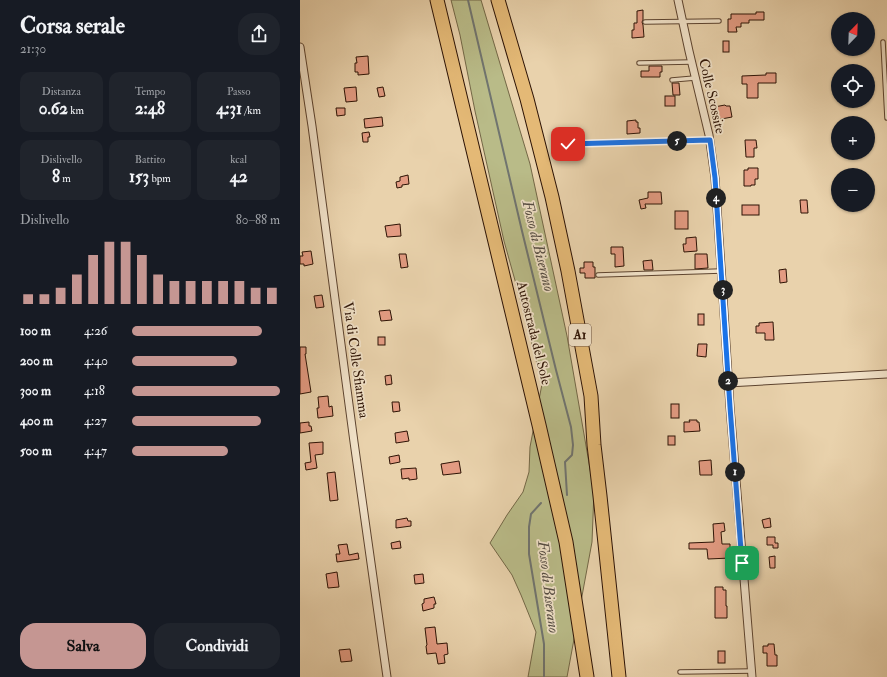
<!DOCTYPE html>
<html lang="it">
<meta charset="utf-8">
<style>
body{margin:0;font-family:"IM FELL Double Pica",serif;background:#20242c;color:#f1f3f6;height:100vh;display:flex;flex-direction:column;font-size:15px;white-space:nowrap}
*{box-sizing:border-box;margin:0}
p{font-size:13px;color:#9ea1a6}
.icon{flex:none;width:22px;height:22px;fill:none;stroke:currentColor;stroke-width:2;stroke-linecap:round;stroke-linejoin:round}
.map{position:relative;flex:1;overflow:hidden}
.side{display:flex;flex-direction:column;background:#171b24;width:300px}
.side>*{flex:none}
.needle{width:26px;rotate:23deg}
.tools{position:absolute;left:531px;top:12px;display:grid;gap:8px}
.tools a{display:grid;place-items:center;width:44px;height:44px;border-radius:50%;background:#171b24;box-shadow:0 1px 3px #0004;font-size:20px}
.pin{position:absolute;display:grid;place-items:center;width:34px;height:34px;color:#fff;margin:-17px;border-radius:8px;box-shadow:0 2px 6px #0006}
.km{position:absolute;width:20px;height:20px;margin:-10px;border-radius:50%;background:#222;color:#fff;font-size:11px;line-height:20px;text-align:center}
.round{display:grid;place-items:center;flex:none;width:42px;height:42px;border-radius:16px;background:#20242c}
.overview{display:flex;align-items:center;justify-content:space-between;height:68px;padding:0 20px}
h1{font-size:22px;font-weight:800;line-height:30px}
.figures{display:grid;grid-template-columns:repeat(3,1fr);gap:6px;height:68px;padding:4px 20px}
.figures div{display:grid;align-content:center;border-radius:10px;background:#20242c;text-align:center}
.figures b{font-size:17px;font-weight:800}
.figures small{font-size:11px;font-weight:400}
.figures p{font-size:11px}
.chart{height:112px;padding:8px 20px}
.chart p{display:flex;justify-content:space-between}
.chart svg{width:100%;height:72px;margin-top:4px;stroke:#c59692;stroke-width:6}
.action{display:flex;gap:8px;margin-top:auto;padding:8px 20px}
.action a{flex:1;height:46px;border-radius:16px;background:#c59692;color:#111;font-size:16px;font-weight:800;line-height:46px;text-align:center}
.action a+a{background:#20242c;color:#f1f3f6}
ul{padding:0 20px;list-style:none;font-size:13px}
li{display:grid;grid-template-columns:64px 48px 1fr;align-items:center;height:30px}
li i{height:10px;border-radius:5px;background:#c59692}
main{display:flex;flex:1;min-height:0}
.map>svg:first-child{display:block}
</style>
<main>
<section class="side">
<div class="overview"><div><h1>Corsa serale</h1><p>21:30</p></div><a class="round"><svg class="icon" aria-label="share" viewBox="0 0 24 24"><path d="M12 15V3M7 8l5-5 5 5M5 13v7h14v-7"/></svg></a></div>
<div class="figures">
<div><p>Distanza</p><b>0.62<small> km</small></b></div>
<div><p>Tempo</p><b>2:48</b></div>
<div><p>Passo</p><b>4:31<small> /km</small></b></div>
</div>
<div class="figures">
<div><p>Dislivello</p><b>8<small> m</small></b></div>
<div><p>Battito</p><b>153<small> bpm</small></b></div>
<div><p>kcal</p><b>42</b></div>
</div>
<div class="chart"><p><span>Dislivello</span>80–88 m</p>
<svg viewBox="0 0 160 44" preserveAspectRatio="none"><path d="M5 44V38M15 44V38M25 44V34M35 44V26M45 44V14M55 44V6M65 44V6M75 44V14M85 44V26M95 44V30M105 44V30M115 44V30M125 44V30M135 44V30M145 44V34M155 44V34"/></svg>
</div>
<ul>
<li><b>100 m</b>4:26<i style="width:88%"></i></li>
<li><b>200 m</b>4:40<i style="width:71%"></i></li>
<li><b>300 m</b>4:18<i style="width:100%"></i></li>
<li><b>400 m</b>4:27<i style="width:87%"></i></li>
<li><b>500 m</b>4:47<i style="width:65%"></i></li>
</ul>
<div class="action"><a>Salva</a><a>Condividi</a></div>
</section>
<div class="map">
<svg width="587" height="677" viewBox="0 0 587 677">
<rect width="100%" height="100%" fill="#e9d2ac"/>
<filter id="stains"><feTurbulence type="fractalNoise" baseFrequency=".005" numOctaves="4"/><feColorMatrix values="0 0 0 0 .2 0 0 0 0 .09 0 0 0 0 .02 0 0 0 .5 -.17"/></filter>
<radialGradient id="worn" r=".72"><stop offset=".6" stop-color="#630" stop-opacity="0"/><stop offset="1" stop-color="#630" stop-opacity=".3"/></radialGradient>
<path fill="#b9bb88" stroke="#736746" d="M151,0H181L230,164L267,336L294,492L292,542L267,677H228L236,632L221,595L212,575L190,543L207,515L223,492L229,472L230,447L242,384L223,309L204,241L175,111L160,35Z"/>
<g fill="none" stroke-linecap="round" stroke-linejoin="round">
<g stroke="#70746f" stroke-width="2">
<path d="M168,0L222,231L256,370L271,427L273,445L272,455L265,462L267,495"/>
<path d="M241,503L231,514L229,527V554L244,644V677"/>
</g>
</g>
<g fill="#e39b82" stroke="#2d1305">
<path d="M343,10V20L342,22L343,25L344,37L332,38V30H334V23H337V11Z"/>
<path d="M456,12H464V20H449V23H441V27H436L437,32H428V19H431V14H456Z"/>
<rect x="423" y="41" width="6" height="11"/>
<path d="M68,56L69,74L58,75V72H55V63H57L56,57Z"/>
<path d="M349,66H362V72H360V77H341V71H349Z"/>
<path d="M466,73H476V83H458V98H447V84H442V76L466,75Z"/>
<path d="M372,83H379L380,95H373Z"/>
<path d="M56,87L57,101L46,102L44,88Z"/>
<path d="M83,87L85,96L79,97L77,88Z"/>
<rect x="365" y="96" width="10" height="10"/>
<path d="M425,105L426,106H430L432,117L416,120L414,107Z"/>
<path d="M36,108H45V115L37,116Z"/>
<path d="M82,117L83,126L65,128L64,119Z"/>
<path d="M336,120V122H338V128H340V133L327,134V121Z"/>
<path d="M69,132L70,137H68V142H63L62,133Z"/>
<path d="M445,140H456L457,148H454V157H446Z"/>
<path d="M448,168H458V179H455V185H451V186H444V170H448Z"/>
<path d="M108,175L109,184L102,185V187L97,188L96,182L100,181V177Z"/>
<path d="M348,192H361L362,204H345L346,208L341,209L339,200L348,198Z"/>
<path d="M500,200H507L508,213H501Z"/>
<rect x="442" y="205" width="17" height="10"/>
<rect x="375" y="211" width="13" height="18"/>
<path d="M100,224L101,236L87,237L85,226Z"/>
<path d="M396,237L397,251L384,252L383,244H386V238Z"/>
<path d="M311,247H323L324,266L315,267V254H311Z"/>
<path d="M11,251L13,264L4,266V264H0V256H3L2,252Z"/>
<path d="M99,254H106L108,267L101,268Z"/>
<path d="M395,254H407L408,268L395,269Z"/>
<path d="M352,260L353,270H344L343,261Z"/>
<path d="M284,262H293V267H295V278H285V273H280V268H284Z"/>
<path d="M486,269L487,282L480,283L479,270Z"/>
<path d="M22,295L24,307L16,308L14,296Z"/>
<path d="M90,310L92,320L81,321L79,311Z"/>
<rect x="398" y="314" width="6" height="11"/>
<path d="M473,322L474,340H465V333H456V326H459V323Z"/>
<rect x="78" y="337" width="7" height="8"/>
<path d="M398,344H407L406,357L397,356Z"/>
<path d="M0,347H6V354H5L11,392L0,394Z"/>
<path d="M91,375L92,384L86,385L85,376Z"/>
<path d="M28,396L29,407L32,406L33,416L18,418L17,408H19L18,397Z"/>
<path d="M92,402H99L100,411L93,412Z"/>
<rect x="371" y="404" width="8" height="14"/>
<path d="M389,420H397V422H399L400,431L384,432V422H390Z"/>
<path d="M9,422V426H11L12,431L0,433V423Z"/>
<path d="M107,431L109,441L96,443L95,433Z"/>
<rect x="368" y="436" width="7" height="9"/>
<path d="M23,442V454L15,455L17,468L6,470L5,463L11,462L9,443Z"/>
<path d="M99,455L100,462L90,464L89,457Z"/>
<path d="M411,460L412,475H400L399,461Z"/>
<path d="M159,461L161,473L143,475L141,464Z"/>
<path d="M116,468L117,479L109,480V478L102,479L101,469Z"/>
<path d="M35,472L38,500L30,501L27,473Z"/>
<path d="M107,518L108,521H111V526L96,528V520Z"/>
<path d="M470,518L471,527L464,528L462,520Z"/>
<path d="M424,523L425,531L421,532L422,544H430V558L408,559L407,549H389V543L414,542L413,524Z"/>
<path d="M467,537H475V543H478V548H473V545H467Z"/>
<path d="M100,541L101,548L92,549L91,543Z"/>
<path d="M47,544L49,555L58,553L59,559L37,562L36,554H40L38,545Z"/>
<path d="M475,556V568H470L469,557Z"/>
<path d="M37,572L39,587L28,588L26,574Z"/>
<path d="M123,574L124,583L115,584L114,575Z"/>
<path d="M415,587H423V590H426V606H427V618H415Z"/>
<path d="M134,597L136,604H134V608L123,611L122,604L124,603V599Z"/>
<path d="M135,627L137,644L147,643L148,654L144,655L145,663L138,664L136,653L127,654L126,646L127,645L125,628Z"/>
<path d="M468,644H474L475,655H477V666H467V653H463V646H468Z"/>
<path d="M50,649L52,661L41,662L39,650Z"/>
<rect x="418" y="651" width="7" height="12"/>
</g>
<g fill="none" stroke-linecap="round" stroke-linejoin="round">
<g stroke="#5c432f" stroke-width="5.5">
<g id="service">
<path d="M345,22L419,21"/>
<path d="M583,42L587,118"/>
<path d="M339,63L391,62"/>
<path d="M372,80L395,78"/>
<path d="M298,275L421,271"/>
<path d="M380,672L452,671"/>
</g>
</g>
<g stroke="#5c432f" stroke-width="9">
<g id="minor">
<path d="M378,0L389,51L409,135L415,178L423,297L430,407L452,677"/>
<path d="M0,47L12,126L54,442L87,677"/>
<path d="M428,383L587,374"/>
</g>
</g>
<g stroke="#2d1305" stroke-width="15">
<g id="motorway">
<path d="M137,0L239,425L266,542L287,677"/>
<path d="M198,0L227,99L252,197L268,271L291,396L294,445L300,496L319,677"/>
</g>
</g>
<path stroke="#2d1305" stroke-width="1" stroke-dasharray="3 2" stroke-linecap="butt" d="M268,144L404,140"/>
<use href="#service" stroke="#f1e2c9" stroke-width="3.5"/>
<use href="#minor" stroke="#f1e2c9" stroke-width="7"/>
<use href="#motorway" stroke="#e4b976" stroke-width="13"/>
</g>
<g fill="none" stroke-linecap="round" stroke-linejoin="round">
<g stroke="#fff" stroke-width="8">
<path id="route" d="M268,144L410,140L415,178L430,407L442,563"/>
</g>
<use href="#route" stroke="#1a73e8" stroke-width="5"/>
</g>
<g text-anchor="middle" dominant-baseline="central" stroke-width="3.5" stroke-linejoin="round" paint-order="stroke">
<rect fill="#f1e2c9" stroke="#685140" stroke-width="1" x="269" y="324" width="22" height="22" rx="3"/>
<g font-size="13" font-weight="bold" fill="#2d1305">
<text x="280" y="335">A1</text>
</g>
<g font-size="14" fill="#2d1305" stroke="#f1e2c9">
<text transform="translate(412 96) rotate(77)">Colle Scossite</text>
<text transform="translate(234 333) rotate(76)">Autostrada del Sole</text>
<text transform="translate(56 360) rotate(82)">Via di Colle Sfiamma</text>
</g>
<g font-size="15" font-style="italic" fill="#544c43" stroke="#f1e2c9">
<text transform="translate(238 246) rotate(76)">Fosso di Biserano</text>
<text transform="translate(248 587) rotate(83)">Fosso di Biserano</text>
</g>
</g>
<rect width="100%" height="100%" filter="url(#stains)"/>
<rect width="100%" height="100%" fill="url(#worn)"/>
</svg>
<div class="tools">
<a><svg class="needle" viewBox="-14 -14 28 28"><path d="M0-13l5 13h-10z" fill="#e53935"/><path d="M0 13l5-13h-10z" fill="#9ea1a6"/></svg></a>
<a><svg class="icon" aria-label="locate" viewBox="0 0 24 24"><circle cx="12" cy="12" r="6"/><path d="M12 2v4M12 18v4M2 12h4M18 12h4"/></svg></a>
<a>+</a>
<a>−</a>
</div>
<div class="pin" style="left:442px;top:563px;background:#1e9e55"><svg class="icon" aria-label="arrive" viewBox="0 0 24 24"><path d="M6 21V4h12l-3 4 3 4H6"/></svg></div>
<div class="pin" style="left:268px;top:144px;background:#d93025"><svg class="icon" aria-label="check" viewBox="0 0 24 24"><path d="M5 12l5 5 9-10"/></svg></div>
<b class="km" style="left:435px;top:472px">1</b>
<b class="km" style="left:428px;top:381px">2</b>
<b class="km" style="left:423px;top:290px">3</b>
<b class="km" style="left:416px;top:198px">4</b>
<b class="km" style="left:377px;top:141px">5</b>
</div>
</main>
